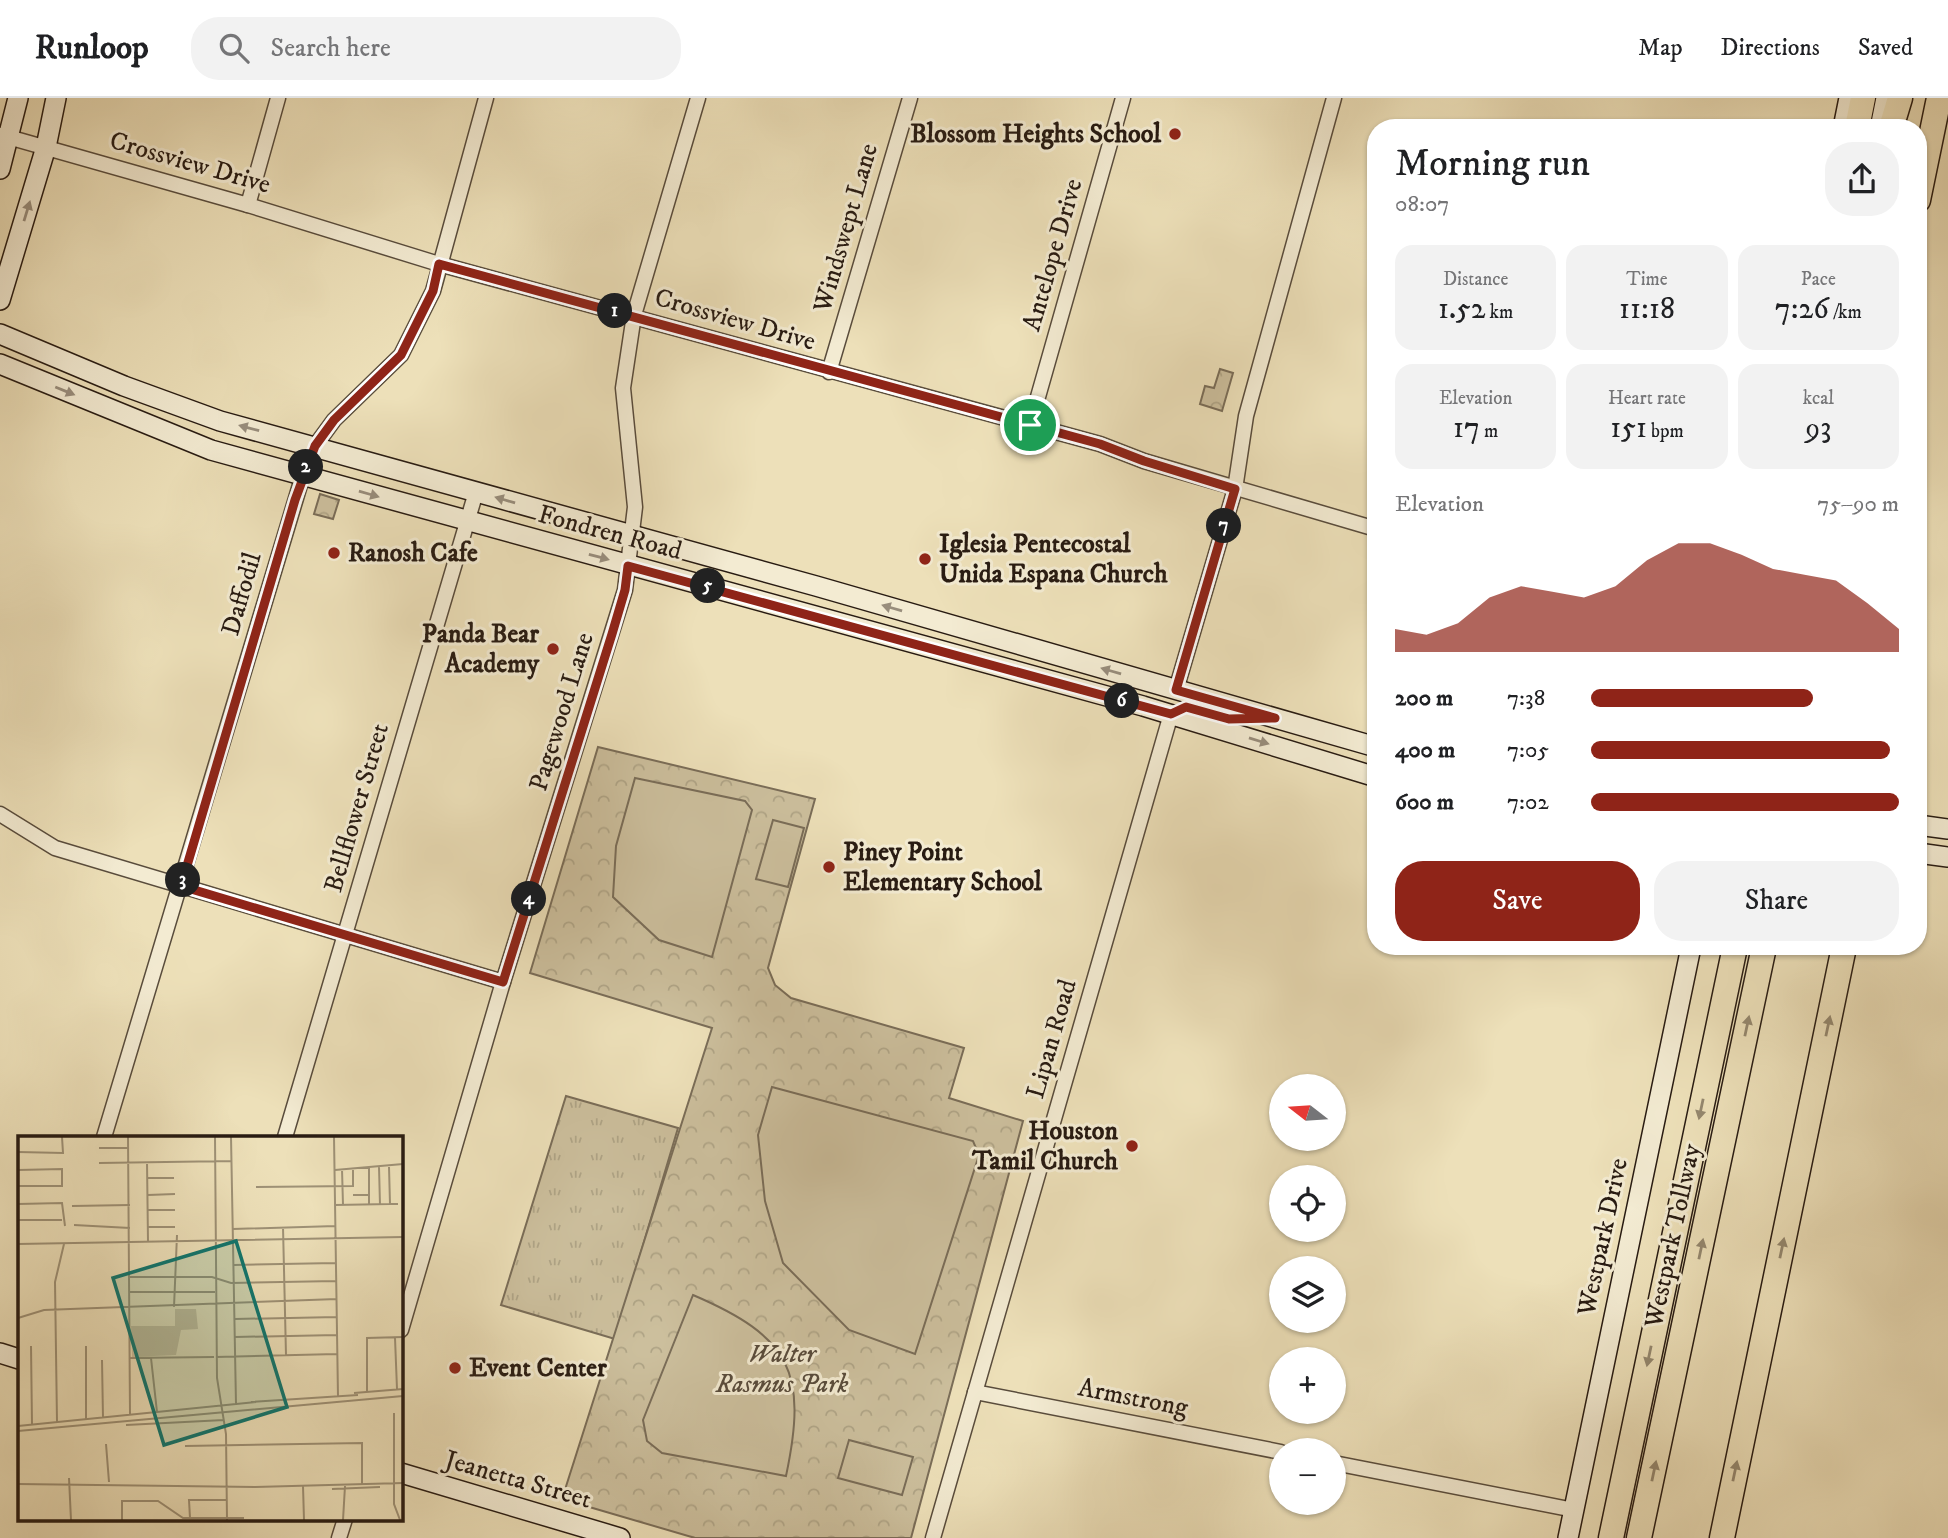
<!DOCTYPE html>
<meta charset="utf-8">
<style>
body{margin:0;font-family:"IM FELL DW Pica",serif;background:#f2f2f2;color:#202124;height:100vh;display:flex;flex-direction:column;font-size:26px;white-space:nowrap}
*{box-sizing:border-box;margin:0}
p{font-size:23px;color:#757577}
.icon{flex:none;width:38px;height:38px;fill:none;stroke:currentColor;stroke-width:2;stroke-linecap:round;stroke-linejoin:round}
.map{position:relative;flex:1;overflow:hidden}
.side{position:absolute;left:1367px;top:21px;width:560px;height:836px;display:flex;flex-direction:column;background:#fff;border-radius:28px;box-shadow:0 2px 5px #0004}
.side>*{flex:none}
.needle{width:46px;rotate:287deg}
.fabs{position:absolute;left:1269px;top:976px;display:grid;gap:14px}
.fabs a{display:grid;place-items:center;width:77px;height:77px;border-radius:50%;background:#fff;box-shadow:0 2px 5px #0004;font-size:35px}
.pin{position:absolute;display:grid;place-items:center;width:60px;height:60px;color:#fff;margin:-30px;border:4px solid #fff;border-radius:50%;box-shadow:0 2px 7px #0007}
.km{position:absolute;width:35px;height:35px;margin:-18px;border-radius:50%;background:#222;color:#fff;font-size:19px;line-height:35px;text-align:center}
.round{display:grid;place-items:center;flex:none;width:74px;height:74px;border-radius:28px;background:#f2f2f2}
.summary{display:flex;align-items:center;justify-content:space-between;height:119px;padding:0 28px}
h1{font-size:38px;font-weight:600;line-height:52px}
.figures{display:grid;grid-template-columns:repeat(3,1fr);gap:10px;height:119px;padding:7px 28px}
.figures div{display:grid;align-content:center;border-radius:18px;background:#f2f2f2;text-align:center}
.figures b{font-size:30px;font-weight:600}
.figures small{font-size:19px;font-weight:400}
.figures p{font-size:19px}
.chart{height:196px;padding:14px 28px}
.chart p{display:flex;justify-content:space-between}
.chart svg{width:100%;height:126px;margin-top:7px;fill:#8f2418;opacity:.7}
.button{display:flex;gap:14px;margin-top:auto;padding:14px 28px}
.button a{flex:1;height:80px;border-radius:28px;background:#8f2418;color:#fff;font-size:28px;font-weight:600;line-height:80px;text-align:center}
.button a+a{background:#f2f2f2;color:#202124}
ul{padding:0 28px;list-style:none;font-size:23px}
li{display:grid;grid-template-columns:112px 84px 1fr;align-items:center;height:52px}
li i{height:18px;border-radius:9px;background:#8f2418}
header{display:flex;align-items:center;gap:42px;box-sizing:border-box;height:98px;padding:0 35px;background:#fff;border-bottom:2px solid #e0e0e0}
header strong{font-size:33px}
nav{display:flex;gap:38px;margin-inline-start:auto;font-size:24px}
.search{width:490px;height:63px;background:#f2f2f2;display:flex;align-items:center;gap:18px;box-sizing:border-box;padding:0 24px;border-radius:28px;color:#757577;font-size:26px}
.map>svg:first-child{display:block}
</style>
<header>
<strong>Runloop</strong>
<div class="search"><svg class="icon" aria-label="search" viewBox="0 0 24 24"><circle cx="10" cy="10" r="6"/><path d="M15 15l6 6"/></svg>Search here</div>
<nav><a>Map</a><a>Directions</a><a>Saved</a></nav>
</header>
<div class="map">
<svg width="1948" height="1440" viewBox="0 0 1948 1440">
<defs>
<pattern id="grass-tufts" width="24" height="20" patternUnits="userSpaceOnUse" patternTransform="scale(1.75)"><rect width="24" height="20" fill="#ccbf9d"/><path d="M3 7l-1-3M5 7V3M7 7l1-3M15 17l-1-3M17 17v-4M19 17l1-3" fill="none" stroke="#afa486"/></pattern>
<pattern id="park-crowns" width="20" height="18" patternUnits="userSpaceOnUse" patternTransform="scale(1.75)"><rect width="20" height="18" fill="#ccbf9d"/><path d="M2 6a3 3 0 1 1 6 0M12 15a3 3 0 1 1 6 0" fill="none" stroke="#afa486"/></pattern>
</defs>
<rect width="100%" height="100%" fill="#ede0b9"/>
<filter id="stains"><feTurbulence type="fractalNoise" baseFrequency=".00286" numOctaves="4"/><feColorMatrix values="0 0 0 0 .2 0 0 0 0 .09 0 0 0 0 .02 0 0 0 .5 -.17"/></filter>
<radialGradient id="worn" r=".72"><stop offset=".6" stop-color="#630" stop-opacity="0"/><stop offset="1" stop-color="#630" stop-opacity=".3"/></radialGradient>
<path fill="url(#grass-tufts)" stroke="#7a6d58" stroke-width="2" d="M566,998L678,1030L615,1241L501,1207Z"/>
<g fill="url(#park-crowns)" stroke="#7a6d58" stroke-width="2">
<path d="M1220,271L1233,275L1222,313L1200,306L1205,288L1214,290Z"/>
<path d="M320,396L339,402L333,421L314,416Z"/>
<path d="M598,649L815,701L768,870L775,887L791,900L964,950L949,1000L1023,1023L911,1440H695L562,1401L712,930L530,875Z"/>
</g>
<g fill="#ccbf9d" stroke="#7a6d58" stroke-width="2">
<path d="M635,680L745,703L752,712L712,859L659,842L613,799L616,748Z"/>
<path d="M773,722L804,730L788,789L756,781Z"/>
<path d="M772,989L973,1043L979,1057L915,1256L849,1232L783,1165L765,1103L758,1037Z"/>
<path d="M693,1197C791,1239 808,1274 786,1378L662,1355L647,1343L643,1322Z"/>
<path d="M849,1342L913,1359L902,1397L838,1380Z"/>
</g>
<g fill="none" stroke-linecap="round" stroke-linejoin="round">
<g stroke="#594c3c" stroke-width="17">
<g id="street">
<path d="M1,37L248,107L439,166L1100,346L1144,363L1376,431"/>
<path d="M248,107L278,0"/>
<path d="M829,274L910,0"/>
<path d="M1030,327L1123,0"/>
<path d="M1176,592L1235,391L1246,318L1334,0"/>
<path d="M0,716L55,750L503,884"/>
<path d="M104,1039L303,377L315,348L334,322L401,257L433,193L486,0"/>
<path d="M285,1039L476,394"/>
<path d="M401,1232L503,884L625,492L635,409L623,290L634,217L698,0"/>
<path d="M975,1294L1281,1354"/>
<path d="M1334,1365L1574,1412"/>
<path d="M339,1440L345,1421"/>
<path d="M933,1440L1171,616"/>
</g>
</g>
<g stroke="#281b12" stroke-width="22">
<g id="secondary">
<path d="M1843,30L1849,0"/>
<path d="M1880,30L1886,0"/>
<path d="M0,71L18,0"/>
<path d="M0,202L46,49L56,0"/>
<path d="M0,236L124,288L220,323L816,488L1376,649"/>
<path d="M0,266L211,352L1143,608L1376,679"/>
<path d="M1918,727L1948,731"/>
<path d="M1918,755L1948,759"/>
<path d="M0,1255L19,1261"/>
<path d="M401,1375L620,1440"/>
<path d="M1568,1440L1691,849"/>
</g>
</g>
<g stroke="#281b12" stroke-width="27">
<g id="highway">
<path d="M1857,30L1863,0"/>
<path d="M1891,30L1900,0"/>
<path d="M1918,102L1939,0"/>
<path d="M1611,1440L1735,849"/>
<path d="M1639,1440L1764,849"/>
<path d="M1722,1440L1844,849"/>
</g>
</g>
<use href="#street" stroke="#f3ebd2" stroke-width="14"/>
<use href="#secondary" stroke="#f3ebd2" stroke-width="19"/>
<use href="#highway" stroke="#ede0b9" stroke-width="24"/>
</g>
<defs><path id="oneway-solid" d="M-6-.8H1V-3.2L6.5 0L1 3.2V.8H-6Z" transform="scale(1.75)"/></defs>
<g fill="#988d7c">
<use href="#oneway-solid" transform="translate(27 113) rotate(-73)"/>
<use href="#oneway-solid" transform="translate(65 293) rotate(22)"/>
<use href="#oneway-solid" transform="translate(249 330) rotate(-165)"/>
<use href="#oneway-solid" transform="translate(369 396) rotate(16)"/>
<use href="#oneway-solid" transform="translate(505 402) rotate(-164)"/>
<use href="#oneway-solid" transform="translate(599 459) rotate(15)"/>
<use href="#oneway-solid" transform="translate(892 510) rotate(-164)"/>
<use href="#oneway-solid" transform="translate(1111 573) rotate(-164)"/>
<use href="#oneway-solid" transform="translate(1259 643) rotate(17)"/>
</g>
<g fill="#94876e">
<use href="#oneway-solid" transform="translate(1747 928) rotate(-78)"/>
<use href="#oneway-solid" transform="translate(1828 928) rotate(-78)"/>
<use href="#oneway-solid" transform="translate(1701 1011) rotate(102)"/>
<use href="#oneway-solid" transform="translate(1782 1150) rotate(-78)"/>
<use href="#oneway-solid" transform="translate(1701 1151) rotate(-78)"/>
<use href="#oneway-solid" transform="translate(1649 1258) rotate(102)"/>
<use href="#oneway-solid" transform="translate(1654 1373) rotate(-78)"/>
<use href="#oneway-solid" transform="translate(1735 1373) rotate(-78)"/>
</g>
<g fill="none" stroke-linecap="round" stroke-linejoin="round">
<g stroke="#fff" stroke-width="14">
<path id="route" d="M439,166L1100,346L1144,363L1235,391L1176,592L1275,620L1229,621L1186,609L1171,616L628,468L625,492L612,536L503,884L181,788L295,402L315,348L334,322L401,257L433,193Z"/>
</g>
<use href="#route" stroke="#8f2418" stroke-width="9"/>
</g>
<g fill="#8f2418" stroke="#f3ebd2" stroke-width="2.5">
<circle cx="1175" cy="36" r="7"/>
<circle cx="334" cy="455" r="7"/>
<circle cx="925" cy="461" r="7"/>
<circle cx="553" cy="551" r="7"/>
<circle cx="829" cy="769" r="7"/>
<circle cx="1132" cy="1048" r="7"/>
<circle cx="455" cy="1270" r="7"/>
</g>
<g text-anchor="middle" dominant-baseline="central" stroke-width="6" stroke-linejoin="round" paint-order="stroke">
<g font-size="26" font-weight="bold" fill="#281b12" stroke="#f3ebd2" text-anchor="start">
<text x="1161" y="36" text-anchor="end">Blossom Heights School</text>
<text x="939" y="446">Iglesia Pentecostal<tspan x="939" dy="30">Unida Espana Church</tspan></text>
<text x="348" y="455">Ranosh Cafe</text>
<text x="539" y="536" text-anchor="end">Panda Bear<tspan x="539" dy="30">Academy</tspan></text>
<text x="843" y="754">Piney Point<tspan x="843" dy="30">Elementary School</tspan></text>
<text x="1118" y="1033" text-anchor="end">Houston<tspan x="1118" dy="30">Tamil Church</tspan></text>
<text x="469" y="1270">Event Center</text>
</g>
<g font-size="26" fill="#281b12" stroke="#f3ebd2">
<text transform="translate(190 65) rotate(16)">Crossview Drive</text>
<text transform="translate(846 130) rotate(-74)">Windswept Lane</text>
<text transform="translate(1053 157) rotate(-74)">Antelope Drive</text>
<text transform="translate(735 222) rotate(16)">Crossview Drive</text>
<text transform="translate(610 435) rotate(15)">Fondren Road</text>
<text transform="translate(242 496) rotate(-74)">Daffodil</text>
<text transform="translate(562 614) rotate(-73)">Pagewood Lane</text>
<text transform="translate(357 710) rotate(-74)">Bellflower Street</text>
<text transform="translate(1052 941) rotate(-74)">Lipan Road</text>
<text transform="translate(1673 1138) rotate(-78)">Westpark Tollway</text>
<text transform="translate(1603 1139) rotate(-78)">Westpark Drive</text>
<text transform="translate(1133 1300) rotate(11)">Armstrong</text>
<text transform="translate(518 1382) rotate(16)">Jeanetta Street</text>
</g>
<g font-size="26" font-style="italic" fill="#594c3c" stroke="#f3ebd2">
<text x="782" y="1256">Walter<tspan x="782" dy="30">Rasmus Park</tspan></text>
</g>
</g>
<g transform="translate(18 1038)">
<rect width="385" height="385" fill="#ede0b9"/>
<path d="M157,173H178L180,193L163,194L158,219L114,221L113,190H157Z" fill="#ccbf9d"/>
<path d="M154,197L155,215L135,216L139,202Z" fill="#ccbf9d"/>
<path fill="none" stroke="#9e9176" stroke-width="2" d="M110,1L112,279M197,1L199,242L208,298L209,384M213,1L218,268M316,1L320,261M81,12H110M0,16L45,17L44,1M129,26L130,106M81,27L214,25M351,31V59M361,31L362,69M371,31L372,68H380M324,33L325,69M0,34L44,33V50H0M317,34L385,28M129,42H156M238,51L335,50V32M130,59L157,58M335,59H351V69M0,68L44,67L47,90M317,69L372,68M54,70L112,69M130,74H157M0,84H44M56,89L112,92M130,91H157M265,91L268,219M215,93L318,90M0,108L385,101M216,129L318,127M111,141H194L213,147L318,145M111,156H197M156,171L159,99M0,182L26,174L319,163M217,183L319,181M217,201L319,199M377,202L379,253M13,210L14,289M68,210V284M198,221L319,218M111,222L196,221M133,222L139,276M84,224L85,282M349,255V202L385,201M336,257L385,253M233,266L340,259M376,277V368L382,384M39,286L37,146L46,108M108,289L206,284M0,290L238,266M0,295L385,260M88,308L91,346M167,310L344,307V348M51,342L53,384M0,348L237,351L385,347M285,350L286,384M314,353L362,351M172,382L171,364H208M104,384V365H140L165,382H226M325,384L327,350"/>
<path fill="#0f766e" fill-opacity="0.15" stroke="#0f766e" stroke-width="3.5" d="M218,105L269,271L146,309L95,142Z"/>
<rect width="385" height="385" fill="none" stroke="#281b12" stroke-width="3.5"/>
</g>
<rect width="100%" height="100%" filter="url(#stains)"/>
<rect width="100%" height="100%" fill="url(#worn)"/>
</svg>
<div class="fabs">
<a><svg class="needle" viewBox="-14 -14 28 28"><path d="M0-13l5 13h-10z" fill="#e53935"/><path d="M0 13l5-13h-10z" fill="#757577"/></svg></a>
<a><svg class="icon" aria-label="locate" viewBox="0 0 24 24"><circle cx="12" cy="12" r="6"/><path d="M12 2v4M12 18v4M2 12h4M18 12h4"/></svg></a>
<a><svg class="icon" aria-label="layers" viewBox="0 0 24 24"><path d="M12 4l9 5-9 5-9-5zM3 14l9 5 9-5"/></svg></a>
<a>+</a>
<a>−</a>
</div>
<div class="pin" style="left:1030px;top:327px;background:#1e9e55"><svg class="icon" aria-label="arrive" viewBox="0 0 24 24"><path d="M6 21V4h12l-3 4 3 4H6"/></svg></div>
<b class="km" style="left:615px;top:213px">1</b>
<b class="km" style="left:306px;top:369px">2</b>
<b class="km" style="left:183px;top:782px">3</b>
<b class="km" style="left:529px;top:801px">4</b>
<b class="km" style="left:708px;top:488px">5</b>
<b class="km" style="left:1122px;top:603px">6</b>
<b class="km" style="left:1224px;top:428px">7</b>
<section class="side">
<div class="summary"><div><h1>Morning run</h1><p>08:07</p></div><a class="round"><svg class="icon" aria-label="share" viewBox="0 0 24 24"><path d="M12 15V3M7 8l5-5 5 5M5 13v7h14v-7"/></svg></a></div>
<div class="figures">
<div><p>Distance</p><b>1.52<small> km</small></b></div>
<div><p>Time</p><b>11:18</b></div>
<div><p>Pace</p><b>7:26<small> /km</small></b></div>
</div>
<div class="figures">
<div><p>Elevation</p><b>17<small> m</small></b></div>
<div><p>Heart rate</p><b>151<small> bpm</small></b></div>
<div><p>kcal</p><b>93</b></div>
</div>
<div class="chart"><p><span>Elevation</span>75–90 m</p>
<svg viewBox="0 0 160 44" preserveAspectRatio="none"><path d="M0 44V36L10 38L20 34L30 25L40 21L50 23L60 25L70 21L80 12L90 6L100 6L110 10L120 15L130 17L140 19L150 27L160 36V44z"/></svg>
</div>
<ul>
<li><b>200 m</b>7:38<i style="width:72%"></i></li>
<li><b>400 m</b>7:05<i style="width:97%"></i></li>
<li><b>600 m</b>7:02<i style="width:100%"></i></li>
</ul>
<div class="button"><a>Save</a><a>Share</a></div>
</section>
</div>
